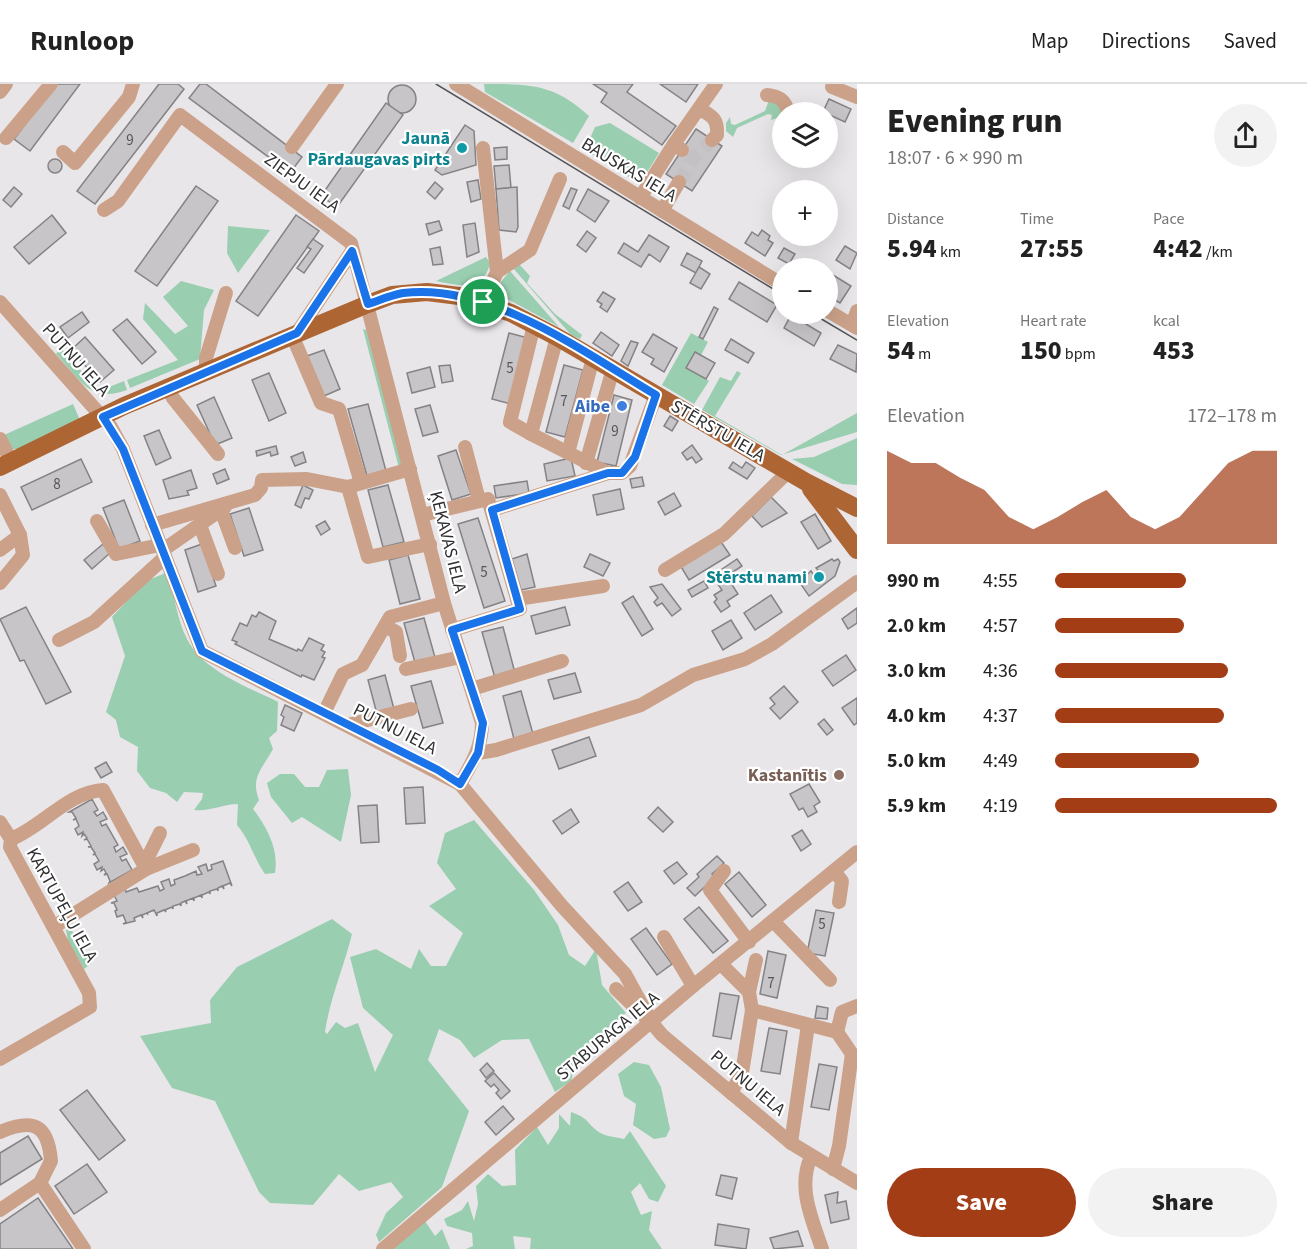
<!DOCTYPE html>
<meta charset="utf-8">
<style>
body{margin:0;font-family:"Source Sans 3",sans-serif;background:#f2f2f2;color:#222;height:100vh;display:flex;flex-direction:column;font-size:22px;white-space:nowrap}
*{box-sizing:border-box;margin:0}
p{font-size:20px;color:#767676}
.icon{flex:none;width:33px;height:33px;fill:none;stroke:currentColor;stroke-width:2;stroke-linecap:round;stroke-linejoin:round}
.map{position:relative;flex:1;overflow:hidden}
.side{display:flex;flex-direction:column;background:#fff;width:450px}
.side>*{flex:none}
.fabs{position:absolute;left:772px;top:18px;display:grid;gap:12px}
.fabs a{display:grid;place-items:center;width:66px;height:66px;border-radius:50%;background:#fff;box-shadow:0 6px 24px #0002;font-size:30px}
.pin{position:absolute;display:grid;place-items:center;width:51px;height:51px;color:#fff;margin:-26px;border:3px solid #fff;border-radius:50%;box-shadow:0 2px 6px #0007}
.round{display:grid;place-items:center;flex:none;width:63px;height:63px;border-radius:32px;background:#f2f2f2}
.overview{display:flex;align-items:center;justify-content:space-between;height:102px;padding:0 30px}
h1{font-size:33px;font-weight:800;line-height:45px}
.stats{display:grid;grid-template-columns:repeat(3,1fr);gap:9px;height:102px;padding:6px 30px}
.stats div{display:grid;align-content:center}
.stats b{font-size:26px;font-weight:800}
.stats small{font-size:16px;font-weight:400}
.stats p{font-size:16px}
.chart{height:168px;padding:12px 30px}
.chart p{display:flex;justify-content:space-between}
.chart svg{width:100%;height:108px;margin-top:6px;fill:#a33d15;opacity:.7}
.cta{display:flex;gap:12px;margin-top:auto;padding:12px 30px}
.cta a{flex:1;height:69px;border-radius:36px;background:#a33d15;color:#fff;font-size:24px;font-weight:800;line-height:69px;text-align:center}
.cta a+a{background:#f2f2f2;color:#222}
ul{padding:0 30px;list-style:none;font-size:20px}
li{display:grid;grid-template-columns:96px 72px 1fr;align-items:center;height:45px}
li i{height:15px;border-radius:8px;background:#a33d15}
header{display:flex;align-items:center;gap:36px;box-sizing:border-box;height:84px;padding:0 30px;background:#fff;border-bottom:2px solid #e0e0e0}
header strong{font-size:28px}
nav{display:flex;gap:33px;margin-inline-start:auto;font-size:21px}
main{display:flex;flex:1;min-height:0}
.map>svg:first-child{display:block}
</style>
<header>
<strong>Runloop</strong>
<nav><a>Map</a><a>Directions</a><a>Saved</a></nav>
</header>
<main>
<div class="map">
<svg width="857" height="1165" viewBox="0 0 857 1165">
<rect width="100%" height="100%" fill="#e9e6ea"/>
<g fill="#99ceb0">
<path d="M484,0C531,0 554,0 589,32L573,59L485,8Z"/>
<path d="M773,14L782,26L780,33L771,36L772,31L768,30L737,44L733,53L726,47V39L730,33L731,40L735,41L765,27L769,16Z"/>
<path d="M610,39L659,69L641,98H637L585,66L595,43Z"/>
<path d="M228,142L270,146L238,189L227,169Z"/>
<path d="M486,173L490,179C484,208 458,202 436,197Z"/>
<path d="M519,180L530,192L527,199L555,230L582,251L580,255L571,251L513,184Z"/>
<path d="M510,187L559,243L500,211L499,200Z"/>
<path d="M181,197L214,206L204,226L200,275L130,304L127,296L178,276L143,235L145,219L175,250L188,242L163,213Z"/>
<path d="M363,245L367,246L402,379L399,384Z"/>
<path d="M691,249L708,258L701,271L687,284L709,297L694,320L662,301Z"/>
<path d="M61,264L99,307L124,297L127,306C89,320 80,295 56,270Z"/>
<path d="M737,287L741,289L715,332L782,371L857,329V348L781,371L702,326L720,293L731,297Z"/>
<path d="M73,320L80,336L18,365H12L4,351Z"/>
<path d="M857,354V401L842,400L792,375L814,373Z"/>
<path d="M168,488C174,509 177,536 187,555C203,587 248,603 278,618L277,647L269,654L273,665C263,684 250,693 259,716L253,725C267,744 279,765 275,789L265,790C254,775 250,756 237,741L238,720C223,720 209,728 194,726L202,715L203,709L184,708L177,718L166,709L150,704L137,687L138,663L120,653L116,636L106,628L125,572L112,533L146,497Z"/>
<path d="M348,685L351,711L341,758L302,733L292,739L271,713L267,699L280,690H294L305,703H319L327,686Z"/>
<path d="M474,736L534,806L558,841L569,871L585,882L596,865L602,901L626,929L579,968L571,997L555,1008L529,955L502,956L474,974L460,956L439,945L428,976L469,1027L442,1103L379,1158L376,1151L386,1129L403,1113L391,1098L359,1107L339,1090L313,1121L270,1119L259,1108L215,1017L172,1004L140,952L211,939L210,916L237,883L332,835L352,850C344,883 330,914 325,948L327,950L336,938L345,944L358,939L375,988L393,951L363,924L350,873L376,865L411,885L419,865L431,882H446L463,849L429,822L456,805L437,779L445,749Z"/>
<path d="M69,842L92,879L84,885L68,857L66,846Z"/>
<path d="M634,978L649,981L661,1003L670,1045L666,1053L654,1055L633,1041L636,1020L624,1012L618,990Z"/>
<path d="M571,1028C587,1034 584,1035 595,1045C601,1052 615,1053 624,1055L630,1047L666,1102L658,1118L649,1115L640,1099L631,1108L641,1131L652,1127L649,1146L662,1165H530L531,1154L513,1152L515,1165H466L473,1162L472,1149L447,1142L444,1135L462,1126L468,1117L474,1137L478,1120L476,1102L488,1090L502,1102L516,1101L515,1066L537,1043L548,1061L559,1044V1030L570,1042Z"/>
<path d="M425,1137L435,1152L442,1145L450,1165H391Z"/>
</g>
<g fill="#c8c5c9" stroke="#858285" stroke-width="1.5">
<path d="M56,0H80L30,67L14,55Z"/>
<path d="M159,0H178L184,5L95,120L77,107Z"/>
<path d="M200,0H206L302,73L290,89L189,14Z"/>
<path d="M593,0H633L627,8L676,42L662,61L601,18L607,9Z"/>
<path d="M660,0H698L686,18Z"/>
<circle cx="402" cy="15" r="14"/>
<path d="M829,15L851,25L845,38L823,28Z"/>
<path d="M386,19L403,31L337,123L321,112Z"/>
<path d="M465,41L474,47L476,81L442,91L435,86Z"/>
<path d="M696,45L722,62L692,107L666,90Z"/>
<path d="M507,63V75L495,76L494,64Z"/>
<circle cx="55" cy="82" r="7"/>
<path d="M509,81L511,104L496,105L494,82Z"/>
<path d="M478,96L481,115L471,118L467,98Z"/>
<path d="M435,98L443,105L435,115L427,108Z"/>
<path d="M196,102L218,117L157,202L135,187Z"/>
<path d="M14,103L22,110L11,123L3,116Z"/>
<path d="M517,103L518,143L516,148L499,146L496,105Z"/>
<path d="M571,104L577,106L569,125L563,122Z"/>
<path d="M588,105L609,117L595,138L577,126Z"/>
<path d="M52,131L66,149L29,180L14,163Z"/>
<path d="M296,131L319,147L258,232L236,217Z"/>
<path d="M439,137L442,146L429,151L426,140Z"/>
<path d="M475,139L479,168L467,173L463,141Z"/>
<path d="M762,146L770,152L768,156L773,159L765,172L745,159L752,148L758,152Z"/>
<path d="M587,147L596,154L586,168L577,161Z"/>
<path d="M649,151L669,163L660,178L649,170L641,183L618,169L624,159L638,168Z"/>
<path d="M313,155L323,162L304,189L297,184L311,165L307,163Z"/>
<path d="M845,162L857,169L850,185L836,176Z"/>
<path d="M440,163L443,180L433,181L430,165Z"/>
<path d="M784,164L795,170L789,180L778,174Z"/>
<path d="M687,169L702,177L696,189L681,181Z"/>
<path d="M699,183L710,190L701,205L690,199Z"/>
<path d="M828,188L851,202L840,219L828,212Z"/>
<path d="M739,198L777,221L767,238L729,215Z"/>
<path d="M603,208L615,215L607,228L600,223L602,220L597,217Z"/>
<path d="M714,223L718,225L703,255L699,253Z"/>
<path d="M82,228L89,238L68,254L60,243Z"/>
<path d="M791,231L821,249L814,262L784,244Z"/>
<path d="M127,235L156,268L142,280L113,246Z"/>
<path d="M601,248L619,261L612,272L593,259Z"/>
<path d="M509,249L528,254L511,320L492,315Z"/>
<path d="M653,250L677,264L664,288L651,280L654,275L642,268Z"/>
<path d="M85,253L114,286L100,298L71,266Z"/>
<path d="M731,255L754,269L748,279L725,266Z"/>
<path d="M631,257L638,259L628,282L621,277Z"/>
<path d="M838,261L857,270L856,288L830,275Z"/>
<path d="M324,266L340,305L324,312L307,272Z"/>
<path d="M695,268L715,279L706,295L686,284Z"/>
<path d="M450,281L453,297L442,299L439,282Z"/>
<path d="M564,281L583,286L565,353L546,348Z"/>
<path d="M430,283L435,303L412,309L407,289Z"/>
<path d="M269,289L286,329L269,337L252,296Z"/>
<path d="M614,311L632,316L616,382L597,378Z"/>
<path d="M214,313L232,354L215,361L197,321Z"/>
<path d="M368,320L386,387L367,392L348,325Z"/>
<path d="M430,321L438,348L423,352L415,325Z"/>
<path d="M670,332L678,337L672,347L664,342Z"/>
<path d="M159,346L171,374L156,381L144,352Z"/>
<path d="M692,361L702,375L696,379L692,373L687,376L682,369Z"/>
<path d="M276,362L278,370L271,372L270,368L257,372L256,367Z"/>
<path d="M456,366L471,410L452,416L438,372Z"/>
<path d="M303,368L306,378L295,382L291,373Z"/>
<path d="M571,374L575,392L547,397L544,380Z"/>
<path d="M81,375L92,398L32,426L21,403Z"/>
<path d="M733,378L742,384L746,378L755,384L747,395L729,384Z"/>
<path d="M225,385L229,395L217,400L213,390Z"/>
<path d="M191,386L197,404L187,407L189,411L169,415L163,396Z"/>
<path d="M642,393L644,402L632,404L630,395Z"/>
<path d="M527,397L529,409L496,414L494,402Z"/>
<path d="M303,401L313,406L309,415L305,414L301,424L295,421Z"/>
<path d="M388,401L404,458L383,463L368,406Z"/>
<path d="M620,405L624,425L597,431L593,411Z"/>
<path d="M674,409L681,422L665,431L658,418Z"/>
<path d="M771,413L787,429L762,443L752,432Z"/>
<path d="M124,416L140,457L119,465L103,424Z"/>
<path d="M249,424L263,466L244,472L230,430Z"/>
<path d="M815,430L831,457L818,465L801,438Z"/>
<path d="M478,434L505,517L484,524L458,440Z"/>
<path d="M325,437L330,445L321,451L316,442Z"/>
<path d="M719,455L730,471L689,496L680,481Z"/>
<path d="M103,460L110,469L92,485L84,476Z"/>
<path d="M202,460L216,502L198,508L185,466Z"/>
<path d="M527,470L535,503L521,506L512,475Z"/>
<path d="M590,470L610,479L603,492L584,483Z"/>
<path d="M408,471L420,515L400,520L389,476Z"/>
<path d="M737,475L742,482L722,495L724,499L729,496L738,510L727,517L730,522L721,528L714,518L717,515L714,511L722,506L712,492Z"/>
<path d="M832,475L834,477L838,475L840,478L835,492L809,512L800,499L804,496L803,494L811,487L813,490L818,486L816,484Z"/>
<path d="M704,497L708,504L692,513L688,506Z"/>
<path d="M662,500L681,525L672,532L662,519L657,522L654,518L658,514L650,503Z"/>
<path d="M771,511L782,528L755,546L744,529Z"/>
<path d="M633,512L653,545L642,552L622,519Z"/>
<path d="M26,523L71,608L46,620L24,576L20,577L0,535Z"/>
<path d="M565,523L570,541L536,550L531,532Z"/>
<path d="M857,524V539L848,545L842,535Z"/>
<path d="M259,528L276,537L269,555L297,567L298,565L302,567L309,554L324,561L321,566L325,568L322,573L325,574L314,596L302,591L301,593L235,560L237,558L232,556L240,539L247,542L252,531L256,533Z"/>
<path d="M424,534L436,577L416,582L404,539Z"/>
<path d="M731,536L742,554L723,566L712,547Z"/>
<path d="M503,543L515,589L495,594L482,548Z"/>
<path d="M846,571L856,586L833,602L822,587Z"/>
<path d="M575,589L581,608L554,615L548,596Z"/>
<path d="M385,591L394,625L377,630L368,596Z"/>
<path d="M431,597L443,639L423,644L411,602Z"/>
<path d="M784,602L798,618L780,635L770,624L775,620L770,614Z"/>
<path d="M521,607L533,650L514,655L503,612Z"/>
<path d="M857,614V639L854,641L842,624Z"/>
<path d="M285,621L302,629L294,647L281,641L284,633L281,631Z"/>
<path d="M824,635L833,646L827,651L818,640Z"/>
<path d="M589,653L596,672L559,685L552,666Z"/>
<path d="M106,678L112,688L101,694L95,684Z"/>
<path d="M809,700L820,718L814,722L817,728L808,733L803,724L799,726L790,710Z"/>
<path d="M423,703L425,739L406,740L404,704Z"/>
<path d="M92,715L98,726L94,728L97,732L103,728L107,735L100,738L102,742L106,740L118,761L114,763L116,768L123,763L127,770L120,773L122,777L126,775L132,786L109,799L110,797L107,790L104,791L106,789L104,785L101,787L102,783L97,786L94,780L99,777L95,770L93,771L95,769L91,763H88L91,762L87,755L84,756L87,754L84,750L82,752L83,748L78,751L75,745L79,742L76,735L73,736L76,734L72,728H69Z"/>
<path d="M377,721L379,758L361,759L358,722Z"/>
<path d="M658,723L673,738L663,748L648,734Z"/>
<path d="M571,725L579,738L562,750L553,737Z"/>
<path d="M802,746L811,760L801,767L792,752Z"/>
<path d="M717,772L724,779L712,790L715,793L695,812L687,804L699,793L697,790Z"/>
<path d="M223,777L232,802L230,799L223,802L224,805L222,802L218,804V807L217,805L210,807V810L209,808L202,811V814L201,811L194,814V817L193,814L186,817L187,820L185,817L181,819V822L180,820L173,822V825L172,823L165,826L166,828L164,826L157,829V832L154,826L147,829L148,831L147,829L142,831L143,834L141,831L134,834L135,837L123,840L126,838L123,831L117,833L115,827L117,826L114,819H111L117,817L113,809L125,804L126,808L137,804L139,808L158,802L160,807L164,805L161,798L169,795L171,802L175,800L174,796L185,792L196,787L197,791L202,790L198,783L206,780L208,787L212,785L211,781Z"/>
<path d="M677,778L687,790L674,800L664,787Z"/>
<path d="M739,788L766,821L752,833L725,800Z"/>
<path d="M628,798L642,818L628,827L614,808Z"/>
<path d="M699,823L728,857L713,869L684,835Z"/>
<path d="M816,826L834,829L825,872L807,869Z"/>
<path d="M646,844L672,880L657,891L631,855Z"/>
<path d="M768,867L786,871L777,914L760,910Z"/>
<path d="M720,909L739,912L731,955L713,952Z"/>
<path d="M817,922L828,924L827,935L815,934Z"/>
<path d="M769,944L787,947L780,990L761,987Z"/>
<path d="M487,979L494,987L486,994L480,986Z"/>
<path d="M819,980L837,983L829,1026L811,1023Z"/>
<path d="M494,989L510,1007L501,1015L496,1009L499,1006L494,1000L491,1003L485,997Z"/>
<path d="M87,1006L125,1056L99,1076L60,1026Z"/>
<path d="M503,1022L514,1035L496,1051L485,1038Z"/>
<path d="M28,1052L42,1075L0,1101V1069Z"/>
<path d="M87,1080L107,1108L74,1130L55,1102Z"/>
<path d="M721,1091L737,1094L732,1115L716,1111Z"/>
<path d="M838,1108L837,1119L846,1117L849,1135L831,1139L825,1111Z"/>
<path d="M38,1114L73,1165H0V1140Z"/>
<path d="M718,1140L749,1145L746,1165L715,1161Z"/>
<path d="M798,1147L803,1162L774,1165L770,1154Z"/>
</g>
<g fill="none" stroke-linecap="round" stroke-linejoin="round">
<path stroke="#c4c1c5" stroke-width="14" stroke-dasharray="14 7" stroke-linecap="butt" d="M679,98L693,74L712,56"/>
<g stroke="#cba289" stroke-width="14">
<path d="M456,0L783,201"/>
<path d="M832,3L857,13"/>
<path d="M0,8L6,0"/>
<path d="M767,11C779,12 785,16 788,28"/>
<path d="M701,26C713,32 718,36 717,51L712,56"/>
<path d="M6,54L51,0"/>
<path d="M674,60L716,0"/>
<path d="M292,63L337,0"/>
<path d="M63,68L75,79L129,13L133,0"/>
<path d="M640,114L674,60L682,66"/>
<path d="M104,126L118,117L180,31L351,159L444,519L482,639C482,663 472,679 460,700"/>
<path d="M662,127L679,98"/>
<path d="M497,188L530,166L560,95"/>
<path d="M0,218L111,343L123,365L202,567L460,700L562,822L625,890L652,939L662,951L791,1059L857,1099"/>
<path d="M483,218L497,188L483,64"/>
<path d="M828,227L857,244"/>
<path d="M852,241L857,227"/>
<path d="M297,249L352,167"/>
<path d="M292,251L321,319L339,325L361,399"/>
<path d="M206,288V274L226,209"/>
<path d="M168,304L173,314L218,370"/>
<path d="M531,350L510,338L534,241"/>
<path d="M0,355L11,377"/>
<path d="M465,363L479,416"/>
<path d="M568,369L593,274"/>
<path d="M586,379L613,285"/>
<path d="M410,385L348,403L368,473L430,460"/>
<path d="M608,389H622L630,382L656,311"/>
<path d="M0,411L20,451L23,471L0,499"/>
<path d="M221,426L235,464"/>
<path d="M492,426L608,389L531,350L557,253"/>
<path d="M422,431L488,415L520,525L452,546"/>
<path d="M97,437L116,470L160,461"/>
<path d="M152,441L255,411L261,404L262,396L307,395L348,403"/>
<path d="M200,441L218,490"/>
<path d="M0,466L20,451"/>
<path d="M163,466L225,423"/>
<path d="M665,486L724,450L788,388"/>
<path d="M517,515L603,502"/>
<path d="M385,542L396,548L400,572"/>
<path d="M59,556L94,538L165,473"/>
<path d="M406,585L461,573"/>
<path d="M472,605L562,577"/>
<path d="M324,629L343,590L362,581L390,533L444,519"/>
<path d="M348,641L411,625"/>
<path d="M478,669L496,666L641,621L693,591L745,575L772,560L857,498"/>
<path d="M0,738L11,755L10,763L89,909L90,923L0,975"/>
<path d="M11,755C42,743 68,708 103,706L146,785"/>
<path d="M144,781L160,749"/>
<path d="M724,787L710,806L749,858"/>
<path d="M834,787L842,797L839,818"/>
<path d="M773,837L830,896"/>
<path d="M55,842L146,785L193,766"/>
<path d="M664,853L693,902"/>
<path d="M721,880L749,908"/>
<path d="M616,905L648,936"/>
<path d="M752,926L837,948L852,970L839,1062L833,1085"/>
<path d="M837,948L842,928L857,922"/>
<path d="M731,1009L742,989L752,926L749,908L756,876"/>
<path d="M0,1048C33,1034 48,1040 51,1077L40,1099"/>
<path d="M791,1059L808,941"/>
<path d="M811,1073C797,1103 812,1135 822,1165"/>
<path d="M0,1126L40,1099L84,1165"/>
<path d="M383,1165L693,902L857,768"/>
</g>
<g stroke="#ad6534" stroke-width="18">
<path d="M0,383L124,322L368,220L392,211L427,208L459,212L511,229L557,253L806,398L857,424"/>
<path d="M811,405L857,466"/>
</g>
<g stroke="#545355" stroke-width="1.5">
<path d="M436,0L783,211"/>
<path d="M813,230L857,256"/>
</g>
</g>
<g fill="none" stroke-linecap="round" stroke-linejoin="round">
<g stroke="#fff" stroke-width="12">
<path id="route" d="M352,167L368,220C380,216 391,211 403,209C490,198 585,269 656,311L635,373L622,389H608L492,426L520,525L452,546L483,639L478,669L460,700L438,686L202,567L123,365L103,333L297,249Z"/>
</g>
<use href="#route" stroke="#1a73e8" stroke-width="8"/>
</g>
<g fill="#0f9aa8" stroke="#fff" stroke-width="2">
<circle cx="462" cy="64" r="6"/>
<circle cx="819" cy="493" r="6"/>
</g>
<circle fill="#3f7fe0" stroke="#fff" stroke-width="2" cx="622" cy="322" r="6"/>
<circle fill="#8d6e63" stroke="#fff" stroke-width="2" cx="839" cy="691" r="6"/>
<g text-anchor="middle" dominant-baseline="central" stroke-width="4.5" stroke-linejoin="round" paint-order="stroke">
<g font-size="15" fill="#555456">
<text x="130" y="56">9</text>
<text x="510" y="284">5</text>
<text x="564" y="317">7</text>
<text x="615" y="347">9</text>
<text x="57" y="400">8</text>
<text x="484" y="488">5</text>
<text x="822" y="840">5</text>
<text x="771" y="899">7</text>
</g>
<g font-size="18" font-weight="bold" fill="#0d838f" stroke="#fff" text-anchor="end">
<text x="450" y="54">Jaunā<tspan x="450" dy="21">Pārdaugavas pirts</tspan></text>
<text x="807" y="493">Stērstu nami</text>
</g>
<g font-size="18" fill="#2f2e30" stroke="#fff">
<text transform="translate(629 86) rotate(31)">BAUSKAS IELA</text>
<text transform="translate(302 99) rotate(36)">ZIEPJU IELA</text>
<text transform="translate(76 276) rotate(48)">PUTNU IELA</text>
<text transform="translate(718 347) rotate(30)">STĒRSTU IELA</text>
<text transform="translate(448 458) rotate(76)">ĶEKAVAS IELA</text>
<text transform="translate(395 645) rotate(27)">PUTNU IELA</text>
<text transform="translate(62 821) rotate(61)">KARTUPEĻU IELA</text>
<text transform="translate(608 952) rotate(-40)">STABURAGA IELA</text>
<text transform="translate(748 999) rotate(40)">PUTNU IELA</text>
</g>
<g font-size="18" font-weight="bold" fill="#366cbe" stroke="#fff" text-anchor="end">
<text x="610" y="322">Aibe</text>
</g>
<g font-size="18" font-weight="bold" fill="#785e54" stroke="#fff" text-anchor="end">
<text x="827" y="691">Kastanītis</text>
</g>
</g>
</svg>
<div class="fabs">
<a><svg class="icon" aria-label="layers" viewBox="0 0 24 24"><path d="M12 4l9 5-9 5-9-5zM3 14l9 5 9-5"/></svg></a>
<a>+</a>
<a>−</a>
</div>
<div class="pin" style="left:483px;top:218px;background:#1e9e55"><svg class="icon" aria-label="arrive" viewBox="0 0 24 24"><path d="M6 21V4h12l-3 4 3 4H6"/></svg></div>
</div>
<section class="side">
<div class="overview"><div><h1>Evening run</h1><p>18:07 · 6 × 990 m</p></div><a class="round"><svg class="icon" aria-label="share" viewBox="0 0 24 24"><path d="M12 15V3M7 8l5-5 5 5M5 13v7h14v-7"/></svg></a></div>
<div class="stats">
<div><p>Distance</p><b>5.94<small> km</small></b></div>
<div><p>Time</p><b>27:55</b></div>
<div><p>Pace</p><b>4:42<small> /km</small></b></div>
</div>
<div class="stats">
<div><p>Elevation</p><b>54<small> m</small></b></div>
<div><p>Heart rate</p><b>150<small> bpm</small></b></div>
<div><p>kcal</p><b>453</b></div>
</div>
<div class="chart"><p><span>Elevation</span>172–178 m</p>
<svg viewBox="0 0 160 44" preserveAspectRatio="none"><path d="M0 44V6L10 11L20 11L30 17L40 22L50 33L60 38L70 33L80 27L90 22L100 33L110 38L120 33L130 22L140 11L150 6L160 6V44z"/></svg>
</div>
<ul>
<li><b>990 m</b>4:55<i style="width:59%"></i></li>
<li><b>2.0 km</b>4:57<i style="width:58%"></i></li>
<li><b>3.0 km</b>4:36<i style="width:78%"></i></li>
<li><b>4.0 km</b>4:37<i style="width:76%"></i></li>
<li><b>5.0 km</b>4:49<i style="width:65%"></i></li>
<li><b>5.9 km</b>4:19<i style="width:100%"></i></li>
</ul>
<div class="cta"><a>Save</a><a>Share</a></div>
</section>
</main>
